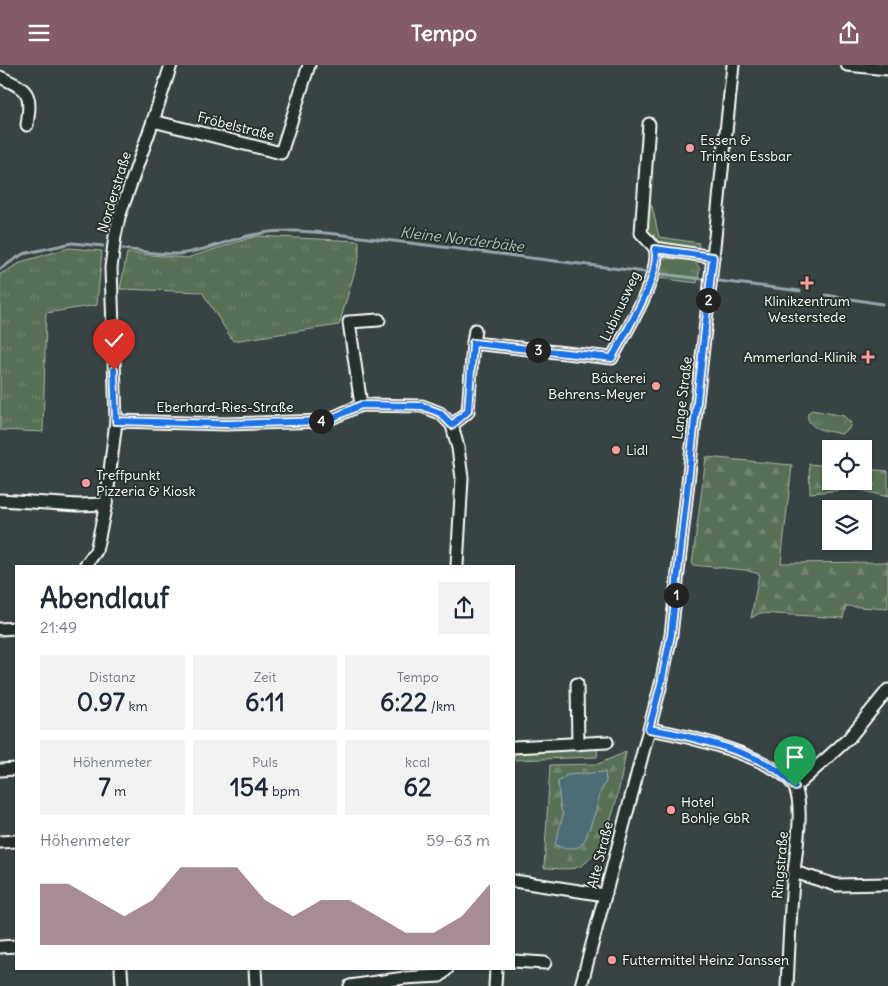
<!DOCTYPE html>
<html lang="de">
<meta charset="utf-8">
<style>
body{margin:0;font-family:Delius,sans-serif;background:#f2f2f3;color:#1f2937;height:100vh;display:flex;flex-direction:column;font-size:19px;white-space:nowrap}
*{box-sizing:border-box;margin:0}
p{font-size:16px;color:#747a83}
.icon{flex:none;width:28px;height:28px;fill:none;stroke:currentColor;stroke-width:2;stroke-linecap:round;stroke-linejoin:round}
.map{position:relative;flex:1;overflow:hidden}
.panel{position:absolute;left:15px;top:500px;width:500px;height:405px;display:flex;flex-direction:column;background:#fff;border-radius:0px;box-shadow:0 1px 4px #0004}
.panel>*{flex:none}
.tools{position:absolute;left:822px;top:375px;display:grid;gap:10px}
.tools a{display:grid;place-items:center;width:50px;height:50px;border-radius:0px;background:#fff;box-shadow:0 1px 4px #0004;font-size:25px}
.pin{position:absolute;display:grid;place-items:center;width:42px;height:42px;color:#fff;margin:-51px -21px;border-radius:50% 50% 50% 0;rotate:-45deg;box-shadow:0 0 5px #0007}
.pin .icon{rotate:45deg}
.km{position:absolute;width:25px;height:25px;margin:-12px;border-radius:50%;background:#222;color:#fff;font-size:14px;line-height:25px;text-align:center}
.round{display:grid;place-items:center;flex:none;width:52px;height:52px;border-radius:0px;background:#f2f2f3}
.summary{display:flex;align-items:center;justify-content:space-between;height:85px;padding:0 25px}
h1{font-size:28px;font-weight:700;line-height:38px}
.figures{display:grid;grid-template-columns:repeat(3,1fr);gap:8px;height:85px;padding:5px 25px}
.figures div{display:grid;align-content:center;border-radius:0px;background:#f2f2f3;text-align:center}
.figures b{font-size:25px;font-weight:700}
.figures small{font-size:14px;font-weight:400}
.figures p{font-size:14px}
.chart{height:140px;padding:10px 25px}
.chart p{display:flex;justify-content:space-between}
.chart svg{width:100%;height:90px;margin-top:5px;fill:#845c67;opacity:.7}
header{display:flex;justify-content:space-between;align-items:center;height:65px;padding:0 25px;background:#845c67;color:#fff;font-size:22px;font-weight:700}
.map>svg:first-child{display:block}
</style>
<header><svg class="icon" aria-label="menu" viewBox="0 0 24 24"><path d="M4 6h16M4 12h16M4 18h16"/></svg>Tempo<svg class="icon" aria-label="share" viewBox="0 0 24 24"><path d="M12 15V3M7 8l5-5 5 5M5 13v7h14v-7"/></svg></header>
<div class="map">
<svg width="888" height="921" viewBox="0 0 888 921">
<defs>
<pattern id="grass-tufts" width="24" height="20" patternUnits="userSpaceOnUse" patternTransform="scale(1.25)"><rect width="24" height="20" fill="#586f54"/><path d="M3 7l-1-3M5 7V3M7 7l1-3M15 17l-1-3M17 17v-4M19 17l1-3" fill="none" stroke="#71856e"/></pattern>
<pattern id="forest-firs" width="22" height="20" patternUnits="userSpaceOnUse" patternTransform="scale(1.25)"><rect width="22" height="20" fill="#586f54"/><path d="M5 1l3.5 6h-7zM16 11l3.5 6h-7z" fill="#71856e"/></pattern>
</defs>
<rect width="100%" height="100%" fill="#384343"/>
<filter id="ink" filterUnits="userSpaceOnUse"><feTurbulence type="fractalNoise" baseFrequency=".02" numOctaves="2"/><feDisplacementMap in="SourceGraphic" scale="10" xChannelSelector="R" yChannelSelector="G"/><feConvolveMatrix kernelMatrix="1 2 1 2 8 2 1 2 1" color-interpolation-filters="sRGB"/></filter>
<g filter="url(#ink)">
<g fill="url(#grass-tufts)" stroke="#acb7aa">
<path d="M648,141H652L659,172L699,178L698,187L657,179L646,166Z"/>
<path d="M256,171L359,176V192L339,260L233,276L202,227L120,224L127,188L187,193Z"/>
<path d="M69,183L102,186L97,240L46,248L43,367L0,365V209L24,196Z"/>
<path d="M663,193L695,196L700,204L697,218L658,213Z"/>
<path d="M812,345L844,351L851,358L849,364L841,369C829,366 805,365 808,348Z"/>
<path d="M598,680L597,692L514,695V686Z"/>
</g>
<g fill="url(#forest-firs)" stroke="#acb7aa" fill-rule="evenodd">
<path d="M706,392L792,400L781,498L888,497V544L846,541L843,553L760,548L751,553L759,509L745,505L692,500Z"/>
<path d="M809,399L831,401V416H864V404L888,406V432L856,424L810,428Z"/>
<path d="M626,687C620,717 610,794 575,803C565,805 553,803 544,803L550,700L598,699ZM605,707L606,716L600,728L596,745L585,775L556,780L563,750L560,740L558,717L567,710Z"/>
</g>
<path fill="#4e6d75" stroke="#95a7ac" d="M605,707L606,716L600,728L596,745L585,775L579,782L566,784L555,780L563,750L560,740L558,717L567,710Z"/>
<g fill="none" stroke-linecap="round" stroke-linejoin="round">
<g stroke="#95a7ac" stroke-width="3">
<path d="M123,184C140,186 159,190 177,189C207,187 233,172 263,168C287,164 312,167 336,169L800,226"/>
<path d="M0,204L23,189L72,178L103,181"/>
<path d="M826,230L882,239"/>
</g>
<g stroke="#fff" stroke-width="15">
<g id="minor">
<path d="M847,0L888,4"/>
<path d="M0,12C29,25 32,28 27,60"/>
<path d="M153,56L281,88L309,0"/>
<path d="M649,59L641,168L655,183L713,192"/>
<path d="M473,278L475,265"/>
<path d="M361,340L349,257L379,255"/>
<path d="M116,356L225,359L325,356L361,340L422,341L440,348L452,360L458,383L462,413L457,501"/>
<path d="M452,360L468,347L473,278L612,293C625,268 662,210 655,183"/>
<path d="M0,435L78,440L106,439"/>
<path d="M85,501L96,486L106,439L116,356L111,203L115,171L119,152L153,56L171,0"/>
<path d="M0,564L16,563"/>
<path d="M577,619L578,679"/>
<path d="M649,664C681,669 781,693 795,723C804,742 796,786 794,807C790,844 789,883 787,921"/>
<path d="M514,682L607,677"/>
<path d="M0,705L16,704"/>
<path d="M795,722L849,673L888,625"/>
<path d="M0,777L16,776"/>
<path d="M794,807L836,820L888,819"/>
<path d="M514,816L605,830"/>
<path d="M0,882L16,881"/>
<path d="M514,896L545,898"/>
<path d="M121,904L122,921"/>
<path d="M255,904L256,921"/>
<path d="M350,921L404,913L440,911L447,904"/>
<path d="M495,921L496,904"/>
<path d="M581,921L661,619L671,570L710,220L733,0"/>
</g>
</g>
<use href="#minor" stroke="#26332d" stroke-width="11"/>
</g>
</g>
<g fill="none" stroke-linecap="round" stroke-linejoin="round" filter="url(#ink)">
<g stroke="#fff" stroke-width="10">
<path id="route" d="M114,305L116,356L225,359L326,356L361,340L422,341L440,348L452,360L468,346L473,278L612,293C625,268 662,210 655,184L713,192L671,570L661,619L649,664C683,669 750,686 778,706C784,710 789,716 795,722"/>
</g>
<use href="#route" stroke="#1a73e8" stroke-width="6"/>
</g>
<g fill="#ff9aa2" stroke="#26332d" stroke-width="2">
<circle cx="690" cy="83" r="5"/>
<path d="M804.5 210.5h5v5h5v5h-5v5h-5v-5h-5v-5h5z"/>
<path d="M865.5 284.5h5v5h5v5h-5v5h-5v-5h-5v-5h5z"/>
<circle cx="656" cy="321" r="5"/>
<circle cx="616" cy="385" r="5"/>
<circle cx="86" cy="418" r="5"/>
<circle cx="671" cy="745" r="5"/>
<circle cx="612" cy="895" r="5"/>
</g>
<g text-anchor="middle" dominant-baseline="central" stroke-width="4" stroke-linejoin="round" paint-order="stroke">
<g font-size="14" fill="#fff" stroke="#26332d">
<text transform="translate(236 61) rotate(14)">Fröbelstraße</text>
<text transform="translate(114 127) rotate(-73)">Norderstraße</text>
<text transform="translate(620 241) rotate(-65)">Lubinusweg</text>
<text transform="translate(682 333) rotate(-83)">Lange Straße</text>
<text x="225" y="342">Eberhard-Ries-Straße</text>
<text transform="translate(600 790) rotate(-76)">Alte Straße</text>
<text transform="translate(780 800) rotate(-85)">Ringstraße</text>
</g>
<g font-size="14" fill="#fff" stroke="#26332d" text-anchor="start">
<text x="700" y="75">Essen &amp;<tspan x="700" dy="16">Trinken Essbar</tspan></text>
<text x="807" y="236" text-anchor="middle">Klinikzentrum<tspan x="807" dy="16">Westerstede</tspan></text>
<text x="857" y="292" text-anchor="end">Ammerland-Klinik</text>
<text x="646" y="313" text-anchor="end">Bäckerei<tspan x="646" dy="16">Behrens-Meyer</tspan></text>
<text x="626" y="385">Lidl</text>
<text x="96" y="410">Treffpunkt<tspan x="96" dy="16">Pizzeria &amp; Kiosk</tspan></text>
<text x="681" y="737">Hotel<tspan x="681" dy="16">Bohlje GbR</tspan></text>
<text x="622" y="895">Futtermittel Heinz Janssen</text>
</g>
<g font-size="15" font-style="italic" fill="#afbdc1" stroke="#26332d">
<text transform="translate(462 174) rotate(7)">Kleine Norderbäke</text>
</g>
</g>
</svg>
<div class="tools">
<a><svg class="icon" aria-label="locate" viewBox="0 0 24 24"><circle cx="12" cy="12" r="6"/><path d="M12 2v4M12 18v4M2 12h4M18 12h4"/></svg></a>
<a><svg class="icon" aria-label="layers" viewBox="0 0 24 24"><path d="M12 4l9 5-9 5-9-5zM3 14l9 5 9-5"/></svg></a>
</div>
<div class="pin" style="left:795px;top:722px;background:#1e9e55"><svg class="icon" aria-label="arrive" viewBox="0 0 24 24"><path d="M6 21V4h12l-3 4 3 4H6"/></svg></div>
<div class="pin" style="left:114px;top:305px;background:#d93025"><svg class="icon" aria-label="check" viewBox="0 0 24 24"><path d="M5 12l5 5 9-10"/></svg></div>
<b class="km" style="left:676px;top:530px">1</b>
<b class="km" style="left:708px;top:235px">2</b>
<b class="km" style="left:538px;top:285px">3</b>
<b class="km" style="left:321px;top:356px">4</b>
<section class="panel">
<div class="summary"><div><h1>Abendlauf</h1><p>21:49</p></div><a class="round"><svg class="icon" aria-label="share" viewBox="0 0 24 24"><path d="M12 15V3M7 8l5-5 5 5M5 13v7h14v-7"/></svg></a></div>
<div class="figures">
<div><p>Distanz</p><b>0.97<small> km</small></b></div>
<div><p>Zeit</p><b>6:11</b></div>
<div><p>Tempo</p><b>6:22<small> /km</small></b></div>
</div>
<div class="figures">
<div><p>Höhenmeter</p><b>7<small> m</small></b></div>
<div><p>Puls</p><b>154<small> bpm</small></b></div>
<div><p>kcal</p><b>62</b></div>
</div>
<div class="chart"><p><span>Höhenmeter</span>59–63 m</p>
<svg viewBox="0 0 160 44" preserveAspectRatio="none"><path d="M0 44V14L10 14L20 22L30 30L40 22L50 6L60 6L70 6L80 22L90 30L100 22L110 22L120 30L130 38L140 38L150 30L160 14V44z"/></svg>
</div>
</section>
</div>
